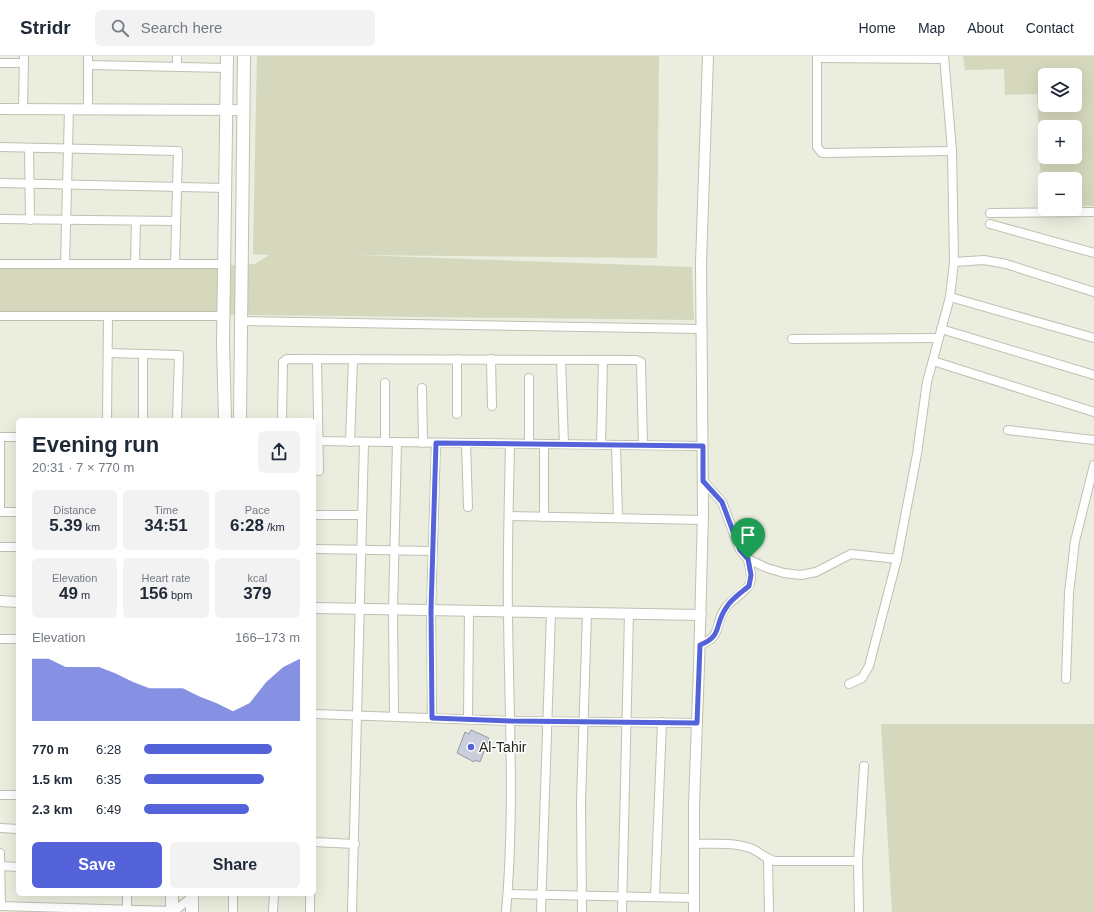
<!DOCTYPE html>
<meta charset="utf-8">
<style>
body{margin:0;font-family:Arial,sans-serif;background:#f2f2f3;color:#1f2937;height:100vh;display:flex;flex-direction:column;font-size:15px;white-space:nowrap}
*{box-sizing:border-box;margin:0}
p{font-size:13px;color:#747a83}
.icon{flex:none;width:22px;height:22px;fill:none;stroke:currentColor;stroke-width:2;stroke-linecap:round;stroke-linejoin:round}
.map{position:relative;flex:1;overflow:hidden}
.side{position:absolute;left:16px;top:362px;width:300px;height:478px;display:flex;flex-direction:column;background:#fff;border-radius:6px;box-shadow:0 4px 16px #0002}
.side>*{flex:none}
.tools{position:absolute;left:1038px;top:12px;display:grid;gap:8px}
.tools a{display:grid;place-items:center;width:44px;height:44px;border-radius:6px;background:#fff;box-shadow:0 4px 16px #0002;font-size:20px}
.pin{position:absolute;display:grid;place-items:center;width:34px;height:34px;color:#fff;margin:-41px -17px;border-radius:50% 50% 50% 0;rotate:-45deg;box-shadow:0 0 4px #0007}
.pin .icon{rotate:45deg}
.round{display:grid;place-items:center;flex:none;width:42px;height:42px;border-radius:6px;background:#f2f2f3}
.head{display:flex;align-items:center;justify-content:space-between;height:68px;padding:0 16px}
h1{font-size:22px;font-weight:700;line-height:30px}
.figures{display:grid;grid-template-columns:repeat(3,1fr);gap:6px;height:68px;padding:4px 16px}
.figures div{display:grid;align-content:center;border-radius:6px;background:#f2f2f3;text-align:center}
.figures b{font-size:17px;font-weight:700}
.figures small{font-size:11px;font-weight:400}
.figures p{font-size:11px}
.chart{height:112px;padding:8px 16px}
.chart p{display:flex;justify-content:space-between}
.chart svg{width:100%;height:72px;margin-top:4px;fill:#5463da;opacity:.7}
.primary-button{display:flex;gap:8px;margin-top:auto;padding:8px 16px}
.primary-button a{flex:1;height:46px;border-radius:6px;background:#5463da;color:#fff;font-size:16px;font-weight:700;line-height:46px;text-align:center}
.primary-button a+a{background:#f2f2f3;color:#1f2937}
ul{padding:0 16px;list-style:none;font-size:13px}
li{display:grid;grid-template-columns:64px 48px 1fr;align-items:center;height:30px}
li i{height:10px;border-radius:5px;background:#5463da}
header{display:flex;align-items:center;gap:24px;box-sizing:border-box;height:56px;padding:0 20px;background:#fff;border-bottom:1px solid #e0e1e3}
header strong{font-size:19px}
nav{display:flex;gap:22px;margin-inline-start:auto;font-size:14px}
.search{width:280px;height:36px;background:#f2f2f3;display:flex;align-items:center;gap:10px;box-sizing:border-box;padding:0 14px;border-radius:6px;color:#747a83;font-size:15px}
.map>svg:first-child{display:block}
</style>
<header>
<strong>Stridr</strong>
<div class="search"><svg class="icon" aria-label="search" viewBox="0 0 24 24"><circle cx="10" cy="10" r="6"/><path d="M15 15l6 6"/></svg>Search here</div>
<nav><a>Home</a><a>Map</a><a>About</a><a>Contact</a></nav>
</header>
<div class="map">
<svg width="1094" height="856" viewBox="0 0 1094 856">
<rect width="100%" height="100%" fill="#ebedde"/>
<g fill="#d5d8bc" fill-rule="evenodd">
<path d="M257,0H659L657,202L356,199L692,211L694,264L0,256V210L176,211L255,208L269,199L253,198Z"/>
<path d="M963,0H1094V150H1075V123H1045V128H1041L1037,38L1005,39L1004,13L965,14ZM1045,19H1075V49H1045ZM1045,71H1075V101H1045Z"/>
<path d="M881,668H1094V856H892Z"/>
</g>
<path fill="#cacedc" stroke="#979aa8" d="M471,674L489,682L480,706L475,704L474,706L457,697L465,676L469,678Z"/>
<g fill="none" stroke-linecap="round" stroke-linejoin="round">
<g stroke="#bfc0b2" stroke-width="10">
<g id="minor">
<path d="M88,0V53"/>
<path d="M817,0V91L822,97L952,95"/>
<path d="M817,2L944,3"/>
<path d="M0,7H24"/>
<path d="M88,9L227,12"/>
<path d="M177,11V0"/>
<path d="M23,54L24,0"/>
<path d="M0,91L178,95L175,208"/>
<path d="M29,92L30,164"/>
<path d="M0,127L226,132"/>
<path d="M990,157L1094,156"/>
<path d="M0,163L176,165"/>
<path d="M990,168L1094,197"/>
<path d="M954,206L984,204L1006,208L1094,236"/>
<path d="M0,208H225"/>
<path d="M65,208L69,53"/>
<path d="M135,208L136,165"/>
<path d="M950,241L1094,282"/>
<path d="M0,260H224"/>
<path d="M241,265L702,273"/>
<path d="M941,273L1094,319"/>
<path d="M792,283L939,282"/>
<path d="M108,297L179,299L177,364"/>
<path d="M317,303L319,415"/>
<path d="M457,303V358"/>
<path d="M491,303L492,350"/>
<path d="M561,304L564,388"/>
<path d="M933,305L1094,356"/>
<path d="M529,322V388"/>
<path d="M422,332L423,387"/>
<path d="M107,364L108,260"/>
<path d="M143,364V298"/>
<path d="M282,364L283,306L287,303L636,304L641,306L643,389"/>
<path d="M1008,374L1094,384"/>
<path d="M0,381H18"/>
<path d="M314,385L703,390"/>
<path d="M350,386L353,303"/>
<path d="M385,386V327"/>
<path d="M466,387L468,451"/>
<path d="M544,388V461"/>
<path d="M601,389L603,304"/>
<path d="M616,389L618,462"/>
<path d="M703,425L722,446L740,494L748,503L767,512L784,517L801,519L816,516L851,498L897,503"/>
<path d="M0,456V381"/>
<path d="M0,456H18"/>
<path d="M314,459H362"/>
<path d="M509,460L702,464"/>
<path d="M0,491H18"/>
<path d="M314,493L433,495"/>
<path d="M0,583H18"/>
<path d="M700,589C724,579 713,569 726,551C732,543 746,537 750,527C753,520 749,510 748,503"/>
<path d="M1066,623L1069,537L1075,485L1094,409"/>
<path d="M849,628L862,622L869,610L897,503L917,398L927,326L950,241L954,206L952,95L944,0"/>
<path d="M314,658L511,665L697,667"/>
<path d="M394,660L393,553L397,386"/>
<path d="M432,662L431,554L436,387"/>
<path d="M468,663L469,555"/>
<path d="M0,739H18"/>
<path d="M0,772L18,773"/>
<path d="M314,786L355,788"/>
<path d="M693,788C711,788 733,786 750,792C759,795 765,803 775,805H858"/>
<path d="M0,797L1,850"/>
<path d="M768,803L769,856"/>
<path d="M0,810L18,811"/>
<path d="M508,838L693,842"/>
<path d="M655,841L662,666"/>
<path d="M0,850L172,855L177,853L192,841"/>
<path d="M127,856V838"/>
<path d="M233,856V838"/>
<path d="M273,856L274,838"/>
<path d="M310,856V838"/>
<path d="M352,856L364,386"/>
<path d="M506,856C515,757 509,656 508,557C507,500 509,444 510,388"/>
<path d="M541,856L551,557"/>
<path d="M582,856L581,746L587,557"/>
<path d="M622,856L629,558"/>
<path d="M859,856L858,805L864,710"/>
</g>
</g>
<g stroke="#bfc0b2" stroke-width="12">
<g id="tertiary">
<path d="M0,53L244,54"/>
<path d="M0,545L18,546"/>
<path d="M314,552L701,559"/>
<path d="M694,856V749L699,610L703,457L701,207L708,0"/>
</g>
</g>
<g stroke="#bfc0b2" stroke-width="14">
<g id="secondary">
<path d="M225,364L223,288L227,0"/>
<path d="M240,364L244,0"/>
<path d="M172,856V838"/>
<path d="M192,856V838"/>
</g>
</g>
<use href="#minor" stroke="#fff" stroke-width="8"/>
<use href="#tertiary" stroke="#fff" stroke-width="10"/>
<use href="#secondary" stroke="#fff" stroke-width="12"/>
</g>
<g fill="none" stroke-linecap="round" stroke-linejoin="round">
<g stroke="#fff" stroke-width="8">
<path id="route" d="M436,387L703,390V425L722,446L740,494L748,503L751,519L749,530C742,536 731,543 726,552C714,569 723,580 700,589L697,667L511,665L432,662L431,554Z"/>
</g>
<use href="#route" stroke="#5463da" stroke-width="5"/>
</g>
<circle fill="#5463da" stroke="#fff" stroke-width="1.5" cx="471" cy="691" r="4"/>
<g text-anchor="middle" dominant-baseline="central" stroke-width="3" stroke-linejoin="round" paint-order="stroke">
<g font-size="14" fill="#24251f" stroke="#fff" text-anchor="start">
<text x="479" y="691">Al-Tahir</text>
</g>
</g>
</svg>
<div class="tools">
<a><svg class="icon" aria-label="layers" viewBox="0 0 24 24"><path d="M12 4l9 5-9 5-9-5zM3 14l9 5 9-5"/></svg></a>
<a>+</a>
<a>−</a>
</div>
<div class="pin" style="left:748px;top:503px;background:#1e9e55"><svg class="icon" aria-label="arrive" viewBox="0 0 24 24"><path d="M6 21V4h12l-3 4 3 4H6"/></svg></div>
<section class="side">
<div class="head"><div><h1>Evening run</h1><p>20:31 · 7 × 770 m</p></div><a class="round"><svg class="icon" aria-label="share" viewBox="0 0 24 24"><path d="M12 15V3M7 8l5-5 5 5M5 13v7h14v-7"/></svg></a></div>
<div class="figures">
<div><p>Distance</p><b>5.39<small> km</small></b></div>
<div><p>Time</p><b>34:51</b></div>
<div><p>Pace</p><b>6:28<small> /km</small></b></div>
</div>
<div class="figures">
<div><p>Elevation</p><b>49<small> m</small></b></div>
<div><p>Heart rate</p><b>156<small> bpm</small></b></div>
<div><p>kcal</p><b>379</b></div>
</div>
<div class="chart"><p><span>Elevation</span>166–173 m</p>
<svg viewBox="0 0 160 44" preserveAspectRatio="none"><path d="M0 44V6L10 6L20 11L30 11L40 11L50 15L60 20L70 24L80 24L90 24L100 29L110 33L120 38L130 33L140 20L150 11L160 6V44z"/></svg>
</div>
<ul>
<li><b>770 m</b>6:28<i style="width:82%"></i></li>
<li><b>1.5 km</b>6:35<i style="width:77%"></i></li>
<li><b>2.3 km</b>6:49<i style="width:67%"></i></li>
</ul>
<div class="primary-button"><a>Save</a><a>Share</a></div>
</section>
</div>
